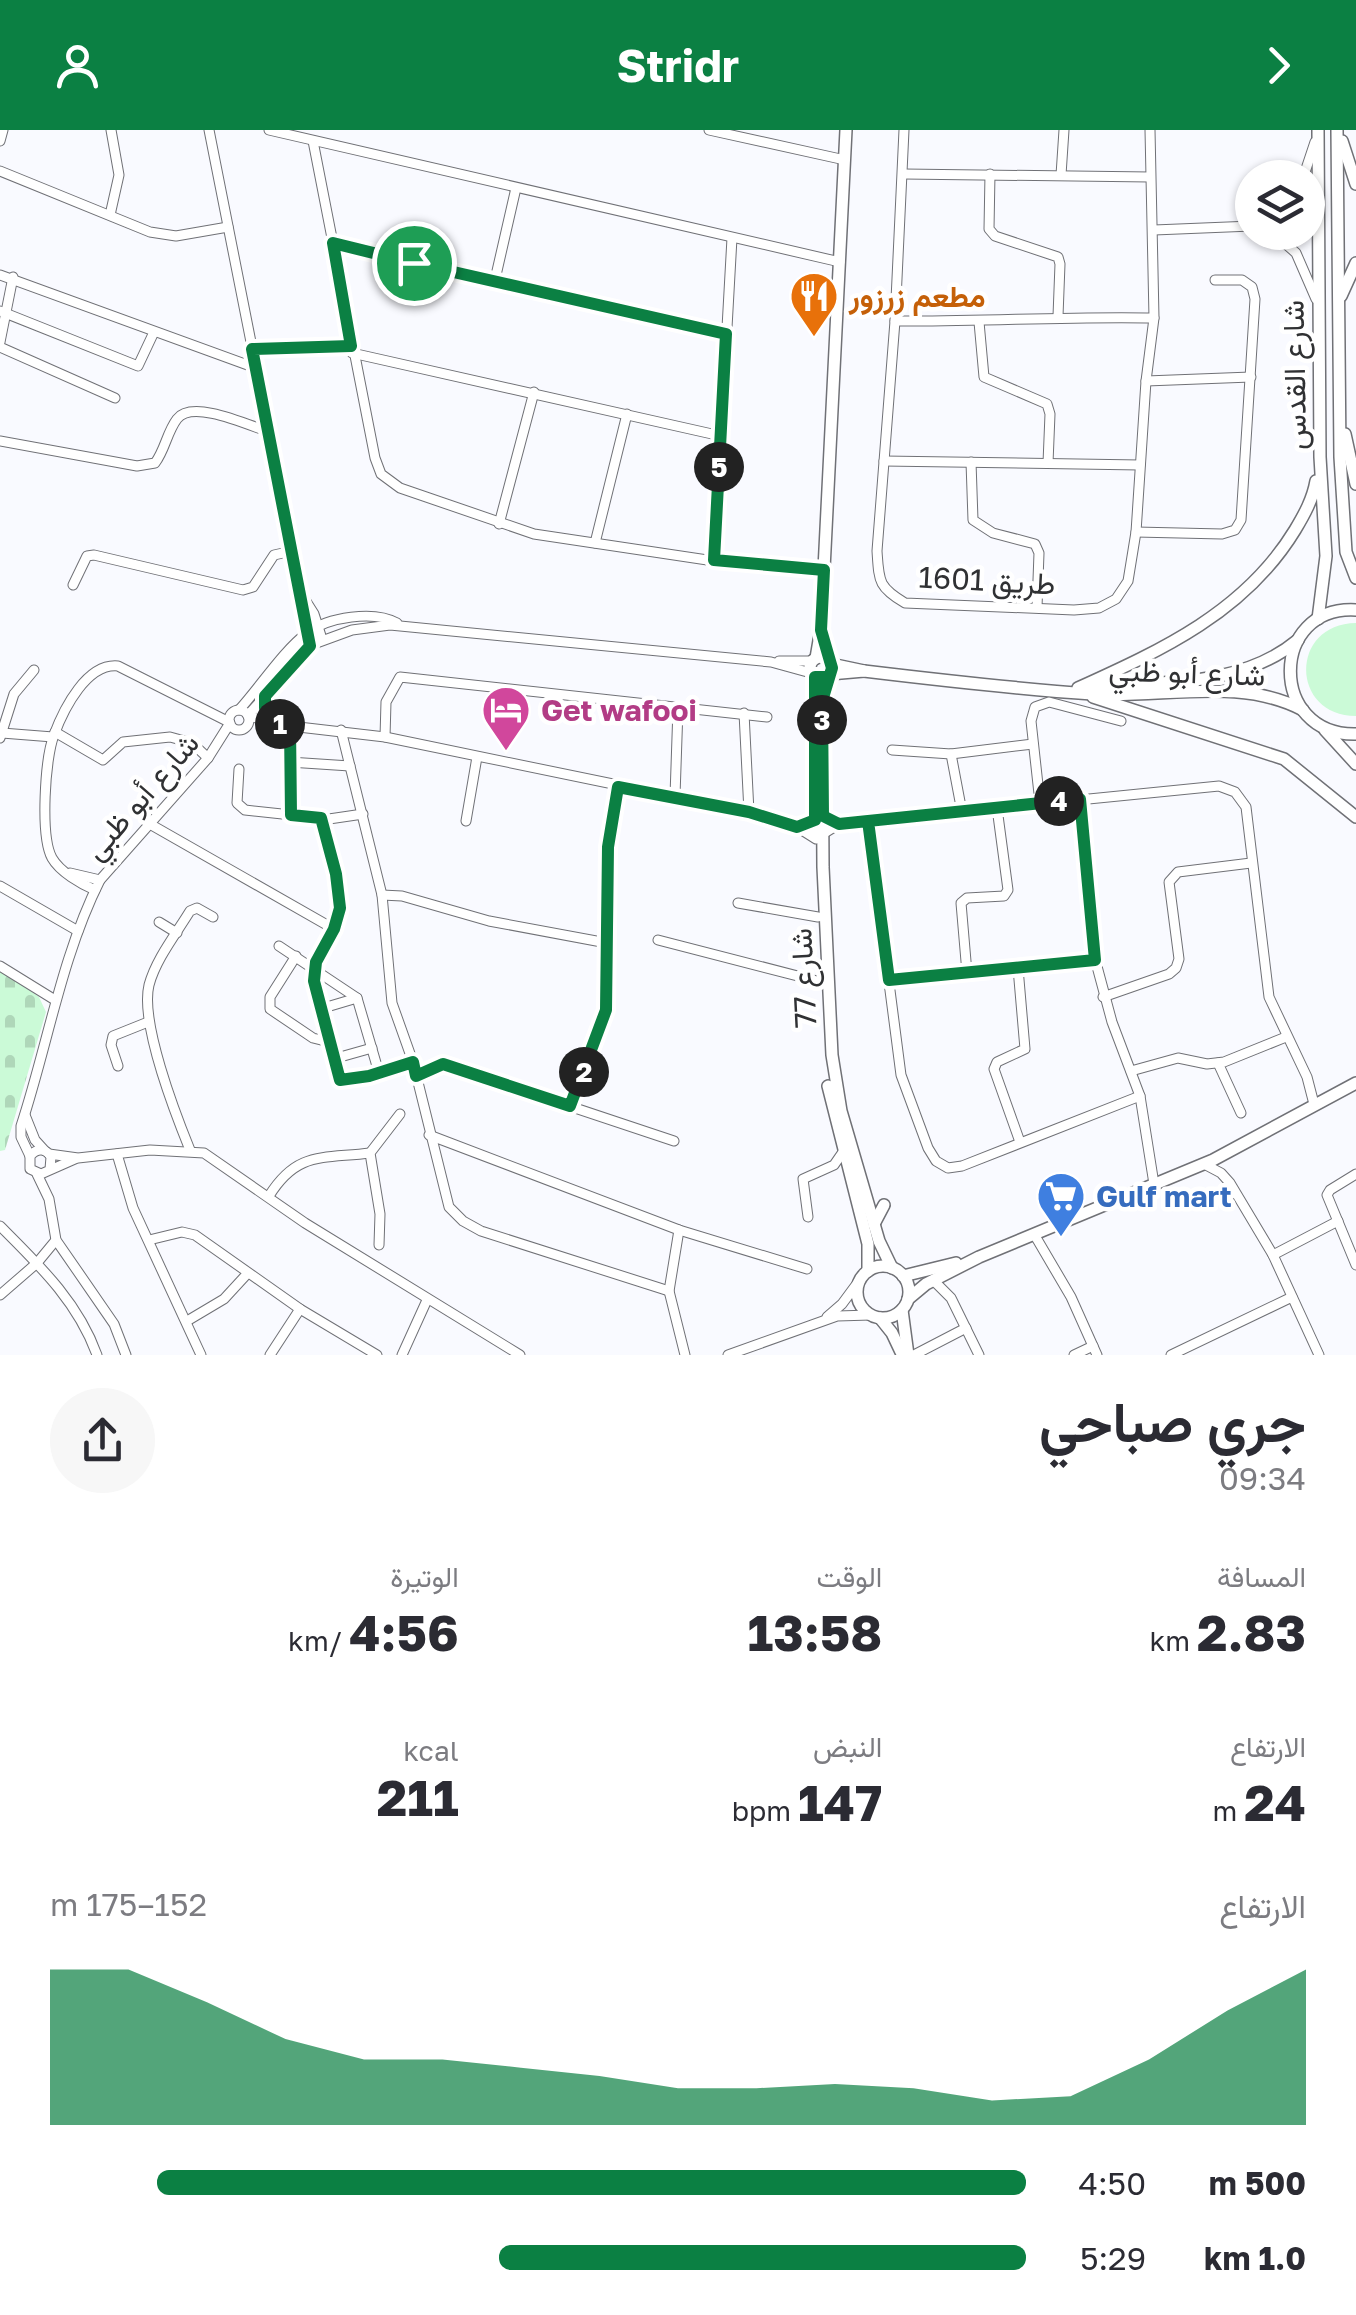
<!DOCTYPE html>
<html lang="ar">
<meta charset="utf-8">
<style>
body{margin:0;font-family:"Golos Text",Vazirmatn,sans-serif;background:#f7f7f7;color:#2b2b33;direction:rtl;height:100vh;display:flex;flex-direction:column;font-size:38px;white-space:nowrap}
*{box-sizing:border-box;margin:0}
p{font-size:32px;color:#7c7c81}
.icon{flex:none;width:55px;height:55px;fill:none;stroke:currentColor;stroke-width:2;stroke-linecap:round;stroke-linejoin:round}
.map{position:relative;height:1225px;overflow:hidden;direction:ltr}
.side{display:flex;flex-direction:column;background:#fff;flex:1}
.side>*{flex:none}
.tools{position:absolute;left:1235px;top:30px;display:grid;gap:20px}
.tools a{display:grid;place-items:center;width:90px;height:90px;border-radius:50%;background:#fff;box-shadow:0 2px 8px #0004;font-size:50px}
.pin{position:absolute;display:grid;place-items:center;width:85px;height:85px;color:#fff;margin:-42px;border:5px solid #fff;border-radius:50%;box-shadow:0 2px 10px #0007}
.km{position:absolute;width:50px;height:50px;margin:-25px;border-radius:50%;background:#222;color:#fff;font-size:28px;line-height:50px;text-align:center}
.round{display:grid;place-items:center;flex:none;width:105px;height:105px;border-radius:52px;background:#f7f7f7}
.head{display:flex;align-items:center;justify-content:space-between;height:170px;padding:0 50px}
h1{font-size:55px;font-weight:700;line-height:75px}
.metrics{display:grid;grid-template-columns:repeat(3,1fr);gap:15px;height:170px;padding:10px 50px}
.metrics div{display:grid;align-content:center}
.metrics b{font-size:50px;font-weight:700}
.metrics small{font-size:28px;font-weight:400}
.metrics p{font-size:28px}
.chart{height:280px;padding:20px 50px}
.chart p{display:flex;justify-content:space-between}
.chart svg{width:100%;height:180px;margin-top:10px;fill:#0b8043;opacity:.7}
ul{padding:0 50px;list-style:none;font-size:32px}
li{display:grid;grid-template-columns:160px 120px 1fr;align-items:center;height:75px}
li i{height:25px;border-radius:12px;background:#0b8043}
header{display:flex;justify-content:space-between;align-items:center;height:130px;padding:0 50px;background:#0b8043;color:#fff;font-size:45px;font-weight:700}
.map>svg:first-child{display:block}
</style>
<header><svg class="icon" aria-label="forward" viewBox="0 0 24 24"><path d="M9 5l7 7-7 7"/></svg>Stridr<svg class="icon" aria-label="person" viewBox="0 0 24 24"><circle cx="12" cy="8" r="4"/><path d="M4 21q1-7 8-7t8 7"/></svg></header>
<div class="map">
<svg width="1356" height="1225" viewBox="0 0 1356 1225">
<defs>
<pattern id="cemetery-stones" width="16" height="16" patternUnits="userSpaceOnUse" patternTransform="scale(2.5)"><rect width="16" height="16" fill="#cbfad7"/><path d="M2 7V4a2 2 0 0 1 4 0v3zM10 15v-3a2 2 0 0 1 4 0v3z" fill="#afd7b9"/></pattern>
</defs>
<rect width="100%" height="100%" fill="#f9faff"/>
<path fill="#cbfad7" d="M1356,493V586C1290,586 1289,494 1356,493Z"/>
<path fill="url(#cemetery-stones)" d="M0,839L39,867L46,882L5,1020L0,1021Z"/>
<g fill="none" stroke-linecap="round" stroke-linejoin="round">
<g stroke="#707176" stroke-width="11">
<g id="street">
<path d="M209,0L311,515"/>
<path d="M269,0L840,132"/>
<path d="M709,0L845,30"/>
<path d="M904,0L895,191L877,421C879,451 878,457 905,473L1074,480L1099,478L1116,469L1128,451L1136,402L1146,251L1154,188L1150,0"/>
<path d="M0,11L3,0"/>
<path d="M313,11L375,328L381,344L400,358L534,404L714,431L824,440"/>
<path d="M0,41L150,102L176,106L228,97"/>
<path d="M904,44L1150,47"/>
<path d="M990,44L989,99L995,106L1058,127L1060,134L1058,186"/>
<path d="M1061,45L1064,0"/>
<path d="M1303,48L1315,12"/>
<path d="M110,85L119,45L111,0"/>
<path d="M1154,100L1252,96"/>
<path d="M1272,102L1296,123L1316,169"/>
<path d="M333,113L494,154L725,204"/>
<path d="M0,145L256,238"/>
<path d="M494,154L516,58"/>
<path d="M0,181L138,236L154,202"/>
<path d="M895,191C982,192 1067,186 1154,188"/>
<path d="M979,192L984,247L1047,274L1050,284L1048,333"/>
<path d="M0,212L13,147"/>
<path d="M0,217L115,268"/>
<path d="M252,219L351,216"/>
<path d="M352,223L721,306"/>
<path d="M1146,251L1251,247"/>
<path d="M0,311L137,336L155,333C165,320 167,302 177,289C192,269 248,295 269,302"/>
<path d="M884,331L1140,335"/>
<path d="M971,332L973,390L993,403L1035,414L1039,423L1037,477"/>
<path d="M499,394L534,262"/>
<path d="M1136,402L1222,404L1235,400L1241,390L1255,169L1252,157L1242,150H1215"/>
<path d="M595,413L627,284"/>
<path d="M714,431L732,108"/>
<path d="M73,455L87,426L94,425L243,460L253,457L274,425L292,421"/>
<path d="M302,465L314,484L322,509"/>
<path d="M779,531H812"/>
<path d="M239,580C260,557 283,521 307,503C328,487 374,480 397,493"/>
<circle cx="239" cy="590" r="10"/>
<path d="M744,583L749,682"/>
<path d="M248,585L311,515L352,500L390,495L771,532L811,543"/>
<path d="M248,586L290,596L385,607L749,682L797,697L816,709"/>
<path d="M290,596L291,685"/>
<path d="M341,600L382,765L392,873L413,932L449,1077L463,1091L481,1101L669,1161"/>
<path d="M55,602L103,630L123,612L170,607L192,613L208,628"/>
<path d="M2,603L53,607"/>
<path d="M385,607L386,572L400,547L767,587"/>
<path d="M0,608L14,564L34,540"/>
<path d="M892,620L951,624L1033,614"/>
<path d="M951,624L962,682"/>
<path d="M289,632L350,636"/>
<path d="M239,639L237,673L245,680L329,689L363,684"/>
<path d="M675,666L678,578"/>
<path d="M1080,669L1095,829L1112,892L1140,966L1154,1054"/>
<path d="M1040,673L1031,591L1035,577L1049,572L1121,591"/>
<path d="M823,686L839,694L823,704"/>
<path d="M466,691L477,627"/>
<path d="M868,691L901,945L928,1018L936,1031L948,1038L962,1036L1140,966"/>
<path d="M148,693L334,799C346,763 330,725 321,689"/>
<path d="M839,694L1219,656L1235,662L1246,677L1269,867L1307,947L1314,974"/>
<path d="M70,743L100,750"/>
<path d="M0,756L78,801"/>
<path d="M95,760C81,754 60,742 52,728C40,706 45,628 54,605C64,578 87,533 118,536L229,592"/>
<path d="M382,765L402,766L489,791L607,813"/>
<path d="M738,773L818,787"/>
<path d="M159,792L177,803"/>
<path d="M334,799L316,832L313,844L338,947L348,951L413,932"/>
<path d="M658,810L821,852"/>
<path d="M279,816L357,868L379,943"/>
<path d="M296,826L270,867V879L313,908L329,912"/>
<path d="M0,836L55,870"/>
<path d="M1018,838L1025,919L997,932L994,939L1020,1012"/>
<path d="M967,843L961,773L967,768L1004,766L1008,760L997,678"/>
<path d="M889,850L1095,829"/>
<path d="M1103,867L1169,844L1176,838L1179,829L1169,752L1178,742L1251,733"/>
<path d="M320,879L357,868"/>
<path d="M333,929L372,918"/>
<path d="M1218,933L1241,983"/>
<path d="M118,936L111,915L113,906L148,892"/>
<path d="M1131,941L1178,928L1207,934L1224,932L1286,907"/>
<path d="M417,946L443,934L674,1011"/>
<path d="M570,976L606,879L608,717L618,657"/>
<path d="M25,985L35,1010L45,1021"/>
<path d="M429,1005L679,1100L807,1139"/>
<path d="M190,1020C175,983 140,892 149,855C156,829 176,804 190,781L197,778L213,787"/>
<path d="M49,1024L78,1028L150,1020L204,1023L305,1093L520,1225"/>
<path d="M117,1024L133,1078L201,1225"/>
<path d="M30,1026L21,1007V996C48,914 61,828 100,750L208,628L230,593"/>
<path d="M1204,1034L1221,1043L1230,1053L1273,1125L1319,1225"/>
<path d="M50,1039L51,1027C46,1018 37,1018 30,1026V1039L41,1044L75,1029"/>
<path d="M37,1044L49,1069L56,1110L114,1194L126,1225"/>
<path d="M1356,1044L1330,1060L1327,1065L1356,1135"/>
<path d="M269,1066C297,1021 322,1029 370,1023"/>
<path d="M808,1087L803,1049L834,1035L843,1022"/>
<path d="M0,1096C39,1135 78,1172 97,1225"/>
<path d="M679,1100L669,1161L685,1225"/>
<path d="M1034,1104L1071,1167L1097,1225"/>
<path d="M149,1110L182,1102L195,1105L300,1179L377,1225"/>
<path d="M379,1115L380,1084L370,1023L400,984"/>
<path d="M1273,1125L1338,1091"/>
<path d="M933,1150L951,1168L979,1225"/>
<path d="M0,1165L37,1133L56,1110"/>
<path d="M827,1187L842,1174L859,1151"/>
<path d="M187,1191L224,1169L247,1144"/>
<path d="M270,1225L300,1179"/>
<path d="M402,1225L427,1170"/>
<path d="M728,1225L837,1186L871,1185"/>
<path d="M914,1225L966,1198"/>
<path d="M1074,1225L1093,1216"/>
<path d="M1171,1225L1292,1167"/>
</g>
</g>
<g stroke="#707176" stroke-width="14">
<g id="secondary">
<path d="M1318,0L1320,327L1326,426L1318,489"/>
<path d="M1337,0L1340,327L1346,422L1356,448"/>
<path d="M1342,11L1356,54"/>
<path d="M1341,166L1356,133"/>
<path d="M1345,304L1356,354"/>
<path d="M1356,480C1269,475 1268,606 1356,604"/>
<path d="M821,499L829,530"/>
<circle cx="821" cy="538" r="11"/>
<path d="M816,528L821,499L846,0"/>
<path d="M831,534L864,541C939,550 1016,559 1092,564C1161,569 1239,546 1303,580"/>
<path d="M830,544L864,541"/>
<path d="M826,547L822,571L823,737L832,925L841,981L879,1111L892,1138"/>
<path d="M1087,557C1159,551 1239,559 1298,510"/>
<path d="M1078,558C1162,520 1245,482 1295,400C1304,385 1313,369 1316,351"/>
<path d="M1093,567L1284,629L1356,687"/>
<path d="M814,591L816,703"/>
<path d="M1325,600L1356,634"/>
<path d="M828,956L868,1114V1141"/>
<path d="M874,1094L884,1075"/>
<circle cx="883" cy="1162" r="26"/>
<path d="M903,1146L956,1133"/>
<path d="M908,1169L926,1154L979,1127L1213,1030L1356,953"/>
<path d="M902,1180L908,1225"/>
<path d="M880,1188L892,1203L901,1222"/>
</g>
</g>
<use href="#street" stroke="#fff" stroke-width="9"/>
<use href="#secondary" stroke="#fff" stroke-width="11"/>
</g>
<g fill="none" stroke-linecap="round" stroke-linejoin="round">
<g stroke="#fff" stroke-width="20">
<path id="route" d="M414,133L333,113L351,216L252,219L310,516L265,566V578L273,593L290,596L291,685L321,688L336,744L340,778L334,799L316,832L314,851L340,950L369,946L413,932L416,946L443,934L570,976L606,880L608,717L618,657L749,682L797,697L815,690V547H826L822,571L823,686L839,694L868,691L889,850L1095,830L1080,669L839,694L823,686L822,571L832,538L821,500L824,440L714,430L726,204L414,133"/>
</g>
<use href="#route" stroke="#0b8043" stroke-width="12"/>
</g>
<defs>
<g id="restaurant-pin" transform="scale(2.5)"><path d="M0 17L-7.5 6A9.5 9.5 0 1 1 7.5 6Z" fill="#e8710a" stroke="#fff"/><path d="M-5-6h1v4h1v-4h1v4h1v-4h1v5L-1.5 .5V6h-2V.5L-5-1ZM5-6V6H3V1.5H1.5Q1.5-4 5-6Z" fill="#fff"/></g>
<g id="hotel-pin" transform="scale(2.5)"><path d="M0 17L-7.5 6A9.5 9.5 0 1 1 7.5 6Z" fill="#d1479c" stroke="#fff"/><path d="M-6-4.5h1.5V1H6V5H4.5V3h-9V5H-6ZM-4 0a1.8 1.8 0 1 1 3.6 0ZM.5 0V-2.5h3Q6-2.5 6 0Z" fill="#fff"/></g>
<g id="supermarket-pin" transform="scale(2.5)"><path d="M0 17L-7.5 6A9.5 9.5 0 1 1 7.5 6Z" fill="#3f7fe0" stroke="#fff"/><path d="M-6-5.5h2.5l.6 2H6L4.5 2H-2.5L-4.4-4H-6ZM-1.5 3.2a1.3 1.3 0 1 0 .1 0ZM3 3.2a1.3 1.3 0 1 0 .1 0Z" fill="#fff"/></g>
</defs>
<g fill-rule="evenodd">
<use href="#restaurant-pin" x="814" y="166"/>
<use href="#hotel-pin" x="506" y="580"/>
<use href="#supermarket-pin" x="1061" y="1066"/>
</g>
<g text-anchor="middle" dominant-baseline="central" stroke-width="9" stroke-linejoin="round" paint-order="stroke">
<g font-size="30" font-weight="bold" fill="#c56008" stroke="#fff" text-anchor="start">
<text x="849" y="166">مطعم زرزور</text>
</g>
<g font-size="30" fill="#303133" stroke="#fff">
<text transform="translate(1294 245) rotate(-91)">شارع القدس</text>
<text transform="translate(987 450) rotate(3)">طريق 1601</text>
<text transform="translate(1187 542) rotate(2)">شارع أبو ظبي</text>
<text transform="translate(141 666) rotate(-49)">شارع أبو ظبي</text>
<text transform="translate(803 848) rotate(-93)">شارع 77</text>
</g>
<g font-size="30" font-weight="bold" fill="#b23c85" stroke="#fff" text-anchor="start">
<text x="541" y="580">Get wafooi</text>
</g>
<g font-size="30" font-weight="bold" fill="#366cbe" stroke="#fff" text-anchor="start">
<text x="1096" y="1066">Gulf mart</text>
</g>
</g>
</svg>
<div class="tools">
<a><svg class="icon" aria-label="layers" viewBox="0 0 24 24"><path d="M12 4l9 5-9 5-9-5zM3 14l9 5 9-5"/></svg></a>
</div>
<div class="pin" style="left:414px;top:133px;background:#1e9e55"><svg class="icon" aria-label="arrive" viewBox="0 0 24 24"><path d="M6 21V4h12l-3 4 3 4H6"/></svg></div>
<b class="km" style="left:280px;top:594px">1</b>
<b class="km" style="left:584px;top:942px">2</b>
<b class="km" style="left:822px;top:590px">3</b>
<b class="km" style="left:1059px;top:671px">4</b>
<b class="km" style="left:719px;top:337px">5</b>
</div>
<section class="side">
<div class="head"><div><h1>جري صباحي</h1><p>09:34</p></div><a class="round"><svg class="icon" aria-label="share" viewBox="0 0 24 24"><path d="M12 15V3M7 8l5-5 5 5M5 13v7h14v-7"/></svg></a></div>
<div class="metrics">
<div><p>المسافة</p><b>2.83<small> km</small></b></div>
<div><p>الوقت</p><b>13:58</b></div>
<div><p>الوتيرة</p><b>4:56<small> /km</small></b></div>
</div>
<div class="metrics">
<div><p>الارتفاع</p><b>24<small> m</small></b></div>
<div><p>النبض</p><b>147<small> bpm</small></b></div>
<div><p>kcal</p><b>211</b></div>
</div>
<div class="chart"><p><span>الارتفاع</span>152–175 m</p>
<svg viewBox="0 0 160 44" preserveAspectRatio="none"><path d="M0 44V6L10 6L20 14L30 23L40 28L50 28L60 30L70 32L80 35L90 35L100 34L110 35L120 38L130 37L140 28L150 16L160 6V44z"/></svg>
</div>
<ul>
<li><b>500 m</b>4:50<i style="width:89%"></i></li>
<li><b>1.0 km</b>5:29<i style="width:54%"></i></li>
</ul>
</section>
